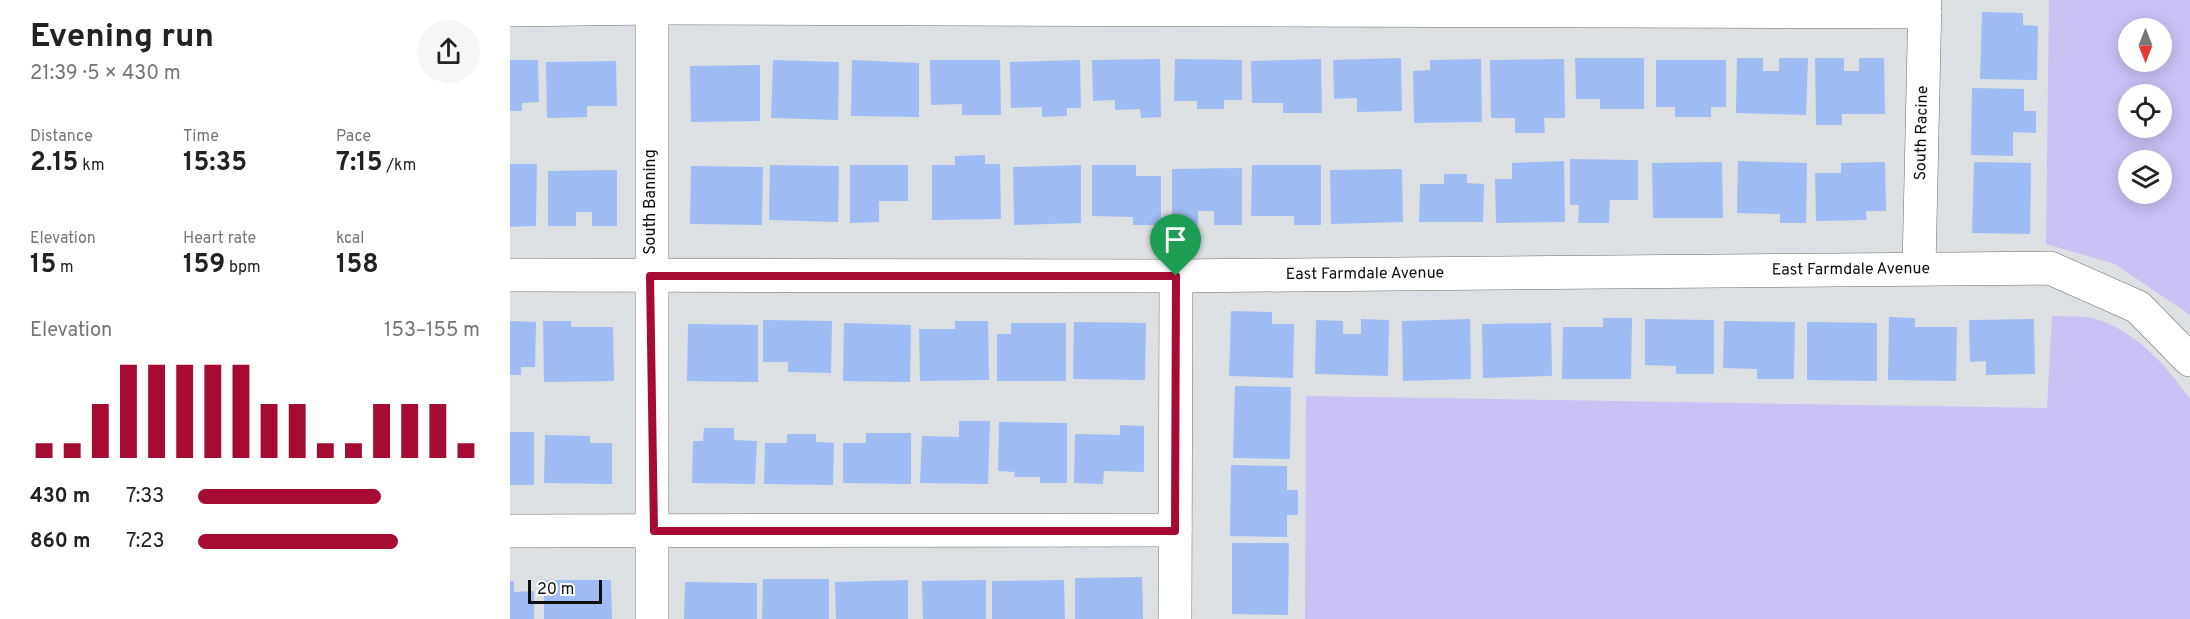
<!DOCTYPE html>
<meta charset="utf-8">
<style>
body{margin:0;font-family:Overpass,sans-serif;background:#f6f6f6;color:#222;height:100vh;display:flex;flex-direction:column;font-size:22px;white-space:nowrap}
*{box-sizing:border-box;margin:0}
p{font-size:20px;color:#767676}
.icon{flex:none;width:33px;height:33px;fill:none;stroke:currentColor;stroke-width:2;stroke-linecap:round;stroke-linejoin:round}
.map{position:relative;flex:1;overflow:hidden}
.details{display:flex;flex-direction:column;background:#fff;width:510px}
.details>*{flex:none}
.needle{width:39px;rotate:180deg}
.controls{position:absolute;left:1608px;top:18px;display:grid;gap:12px}
.controls a{display:grid;place-items:center;width:54px;height:54px;border-radius:50%;background:#fff;box-shadow:0 3px 15px #0003;font-size:30px}
.scale{position:absolute;left:18px;bottom:15px;width:74px;box-sizing:border-box;padding-left:6px;border:3px solid #0d0e0f;border-top:0;font-size:16px;line-height:21px;white-space:nowrap;color:#0d0e0f;-webkit-text-stroke:4px #fff;paint-order:stroke}
.pin{position:absolute;display:grid;place-items:center;width:51px;height:51px;color:#fff;margin:-62px -26px;border-radius:50% 50% 50% 0;rotate:-45deg;box-shadow:0 0 6px #0007}
.pin .icon{rotate:45deg}
.round{display:grid;place-items:center;flex:none;width:63px;height:63px;border-radius:32px;background:#f6f6f6}
.overview{display:flex;align-items:center;justify-content:space-between;height:102px;padding:0 30px}
h1{font-size:33px;font-weight:700;line-height:45px}
.stats{display:grid;grid-template-columns:repeat(3,1fr);gap:9px;height:102px;padding:6px 30px}
.stats div{display:grid;align-content:center}
.stats b{font-size:26px;font-weight:700}
.stats small{font-size:16px;font-weight:400}
.stats p{font-size:16px}
.chart{height:168px;padding:12px 30px}
.chart p{display:flex;justify-content:space-between}
.chart svg{width:100%;height:108px;margin-top:6px;stroke:#a60b33;stroke-width:6}
ul{padding:0 30px;list-style:none;font-size:20px}
li{display:grid;grid-template-columns:96px 72px 1fr;align-items:center;height:45px}
li i{height:15px;border-radius:8px;background:#a60b33}
main{display:flex;flex:1;min-height:0}
.map>svg:first-child{display:block}
</style>
<main>
<section class="details">
<div class="overview"><div><h1>Evening run</h1><p>21:39 · 5 × 430 m</p></div><a class="round"><svg class="icon" aria-label="share" viewBox="0 0 24 24"><path d="M12 15V3M7 8l5-5 5 5M5 13v7h14v-7"/></svg></a></div>
<div class="stats">
<div><p>Distance</p><b>2.15<small> km</small></b></div>
<div><p>Time</p><b>15:35</b></div>
<div><p>Pace</p><b>7:15<small> /km</small></b></div>
</div>
<div class="stats">
<div><p>Elevation</p><b>15<small> m</small></b></div>
<div><p>Heart rate</p><b>159<small> bpm</small></b></div>
<div><p>kcal</p><b>158</b></div>
</div>
<div class="chart"><p><span>Elevation</span>153–155 m</p>
<svg viewBox="0 0 160 44" preserveAspectRatio="none"><path d="M5 44V38M15 44V38M25 44V22M35 44V6M45 44V6M55 44V6M65 44V6M75 44V6M85 44V22M95 44V22M105 44V38M115 44V38M125 44V22M135 44V22M145 44V22M155 44V38"/></svg>
</div>
<ul>
<li><b>430 m</b>7:33<i style="width:65%"></i></li>
<li><b>860 m</b>7:23<i style="width:71%"></i></li>
</ul>
</section>
<div class="map">
<svg width="1680" height="619" viewBox="0 0 1680 619">
<rect width="100%" height="100%" fill="#dce0e3"/>
<g fill="#cac1f5" fill-rule="evenodd">
<path d="M1539,0H1680V315L1605,264L1536,244ZM1618,28H1652V62H1618ZM1618,94H1652V128H1618ZM1618,160H1652V194H1618Z"/>
<path d="M1542,316C1556,317 1576,315 1589,320C1628,333 1657,367 1680,399V619H795L796,396L1537,408Z"/>
</g>
<g fill="#a0bcf4">
<path d="M1472,12L1513,13V25L1528,26L1527,80L1470,79Z"/>
<path d="M891,58L892,111L847,112V98L824,99L823,60Z"/>
<path d="M1065,58H1134V109H1090V99H1066Z"/>
<path d="M1227,58H1253V71H1269V58H1298L1296,115L1226,113Z"/>
<path d="M1305,58H1334V71H1349V58H1374L1375,114H1332V125H1306Z"/>
<path d="M650,59L651,117L631,118L630,109L605,110V100L583,101L582,60Z"/>
<path d="M665,59L732,60V100H714V109H687V101H664Z"/>
<path d="M811,59L812,113H773V103H742L741,61Z"/>
<path d="M971,59L972,122L904,123L903,71L920,70V60Z"/>
<path d="M1054,59L1055,118H1034L1035,133H1005V118H981L980,60Z"/>
<path d="M0,60H28L29,102L12,103V111H0Z"/>
<path d="M263,60L329,62L328,120L261,118Z"/>
<path d="M342,60L409,63V117L341,116Z"/>
<path d="M420,60H490L491,115H452V104L421,105Z"/>
<path d="M570,60L571,108H557V116L532,117V107L501,108L500,62Z"/>
<path d="M1146,60H1216V107H1201V117H1165V107H1146Z"/>
<path d="M106,61L107,106H77V117L37,118L36,62Z"/>
<path d="M250,65V121L181,122L180,66Z"/>
<path d="M1462,88L1514,89V111H1526V133L1503,132V156L1461,155Z"/>
<path d="M475,155V164H490L491,219L422,220V165H445V156Z"/>
<path d="M1060,159L1128,160V200H1100L1099,223H1068L1069,205H1060Z"/>
<path d="M1054,161L1055,222L986,223L985,179H1002V163Z"/>
<path d="M1228,161L1297,163L1296,223H1270V214L1227,213Z"/>
<path d="M1212,162L1213,218H1143L1142,163Z"/>
<path d="M1375,162L1376,211H1356L1357,220L1306,221L1305,173H1331V163Z"/>
<path d="M1464,162L1521,163L1520,234L1462,233Z"/>
<path d="M0,164H27L26,226L0,227Z"/>
<path d="M260,165L329,166L328,222L259,220Z"/>
<path d="M340,165H398V201H369V222L340,223Z"/>
<path d="M571,165V223L504,225L503,167Z"/>
<path d="M582,165H626V176H651V225H623V217L582,216Z"/>
<path d="M742,165H811V225H784V216H741Z"/>
<path d="M181,166L253,167L252,225L180,224Z"/>
<path d="M732,168V225H704V211H688V225H662V169Z"/>
<path d="M892,169L893,222L821,224L820,170Z"/>
<path d="M107,170V226H82V212H66V226H38V171Z"/>
<path d="M934,174H957V183L974,184L973,222H909L910,184H934Z"/>
<path d="M721,311L762,312V324H784L783,378L719,376Z"/>
<path d="M1379,317L1405,318V327H1447L1446,381L1378,380Z"/>
<path d="M1093,318H1122L1121,379H1052L1053,327H1093Z"/>
<path d="M851,319L879,320L878,376L805,374L806,320L833,321V334H851Z"/>
<path d="M960,319L961,379L893,381L892,321Z"/>
<path d="M1135,319L1204,320V374H1166V366L1135,365Z"/>
<path d="M1524,319L1525,374L1476,375V361L1460,362L1459,320Z"/>
<path d="M253,320L322,321L321,373L278,372V362H253Z"/>
<path d="M0,321L26,322L25,367H11V375H0Z"/>
<path d="M33,321H61V327H103L104,381L34,382Z"/>
<path d="M445,321H478L479,380L410,381L409,329H445Z"/>
<path d="M1214,321L1285,322L1284,379H1247V369L1213,368Z"/>
<path d="M564,322L636,323L635,380L563,379Z"/>
<path d="M1297,322L1367,323V381L1297,380Z"/>
<path d="M334,323L401,325L400,382L333,381Z"/>
<path d="M501,323H556V381H487V334H501Z"/>
<path d="M1041,323L1042,376L973,378L972,324Z"/>
<path d="M178,324L248,325V382L177,381Z"/>
<path d="M725,386L781,387L780,459L723,458Z"/>
<path d="M449,421H480L478,484L410,483L412,436L449,437Z"/>
<path d="M489,422L557,423V483H530V477H504L505,472L488,471Z"/>
<path d="M610,425L634,426V472L594,471L593,484L564,483L565,434L610,435Z"/>
<path d="M194,428H224V440L247,441L245,484L182,483L183,441H193Z"/>
<rect x="0" y="432" width="24" height="53"/>
<path d="M356,433H401V484L333,483V443H356Z"/>
<path d="M277,434H306V442L324,443L323,485L254,484L255,443H277Z"/>
<path d="M35,435L80,436V443H102V484L34,483Z"/>
<path d="M721,465L777,466V490H788V515H777V537L720,536Z"/>
<path d="M722,543H779L778,615L722,614Z"/>
<path d="M632,577L633,619H565V578Z"/>
<path d="M253,579H319V619H252Z"/>
<path d="M34,580H101L102,619H34Z"/>
<path d="M398,580V619H326L325,582Z"/>
<path d="M476,580V619H413L412,581Z"/>
<path d="M554,580L555,619H482V581Z"/>
<path d="M0,581H4V592L24,591V619H0Z"/>
<path d="M175,582L247,583V619H174Z"/>
</g>
<g fill="none" stroke-linecap="round" stroke-linejoin="round">
<g stroke="#6c7072" stroke-width="34">
<g id="minor">
<path d="M0,10L142,8L1415,12"/>
<path id="s1" d="M1409,267L1415,0"/>
<path id="s2" d="M0,275L666,276L1540,268L1628,307L1680,360"/>
<path d="M0,531L665,530"/>
<path d="M142,619V0"/>
<path d="M665,619L666,276"/>
</g>
</g>
<use href="#minor" stroke="#fff" stroke-width="33"/>
</g>
<g fill="none" stroke-linecap="round" stroke-linejoin="round">
<g stroke="#fff" stroke-width="12">
<path id="route" d="M140,276H666L665,531H144Z"/>
</g>
<use href="#route" stroke="#a60b33" stroke-width="8"/>
</g>
<g text-anchor="middle" dominant-baseline="central" stroke-width="5" stroke-linejoin="round" paint-order="stroke">
<g font-size="16" fill="#0d0e0f" stroke="#fff">
<text stroke="none"><textPath href="#s1" startOffset="134">South Racine</textPath></text>
<text transform="translate(141 202) rotate(-90)">South Banning</text>
<text stroke="none"><textPath href="#s2" startOffset="1341">East Farmdale Avenue</textPath></text>
<text stroke="none"><textPath href="#s2" startOffset="855">East Farmdale Avenue</textPath></text>
</g>
</g>
</svg>
<div class="controls">
<a><svg class="needle" viewBox="-14 -14 28 28"><path d="M0-13l5 13h-10z" fill="#e53935"/><path d="M0 13l5-13h-10z" fill="#767676"/></svg></a>
<a><svg class="icon" aria-label="locate" viewBox="0 0 24 24"><circle cx="12" cy="12" r="6"/><path d="M12 2v4M12 18v4M2 12h4M18 12h4"/></svg></a>
<a><svg class="icon" aria-label="layers" viewBox="0 0 24 24"><path d="M12 4l9 5-9 5-9-5zM3 14l9 5 9-5"/></svg></a>
</div>
<div class="scale">20 m</div>
<div class="pin" style="left:666px;top:276px;background:#1e9e55"><svg class="icon" aria-label="arrive" viewBox="0 0 24 24"><path d="M6 21V4h12l-3 4 3 4H6"/></svg></div>
</div>
</main>
